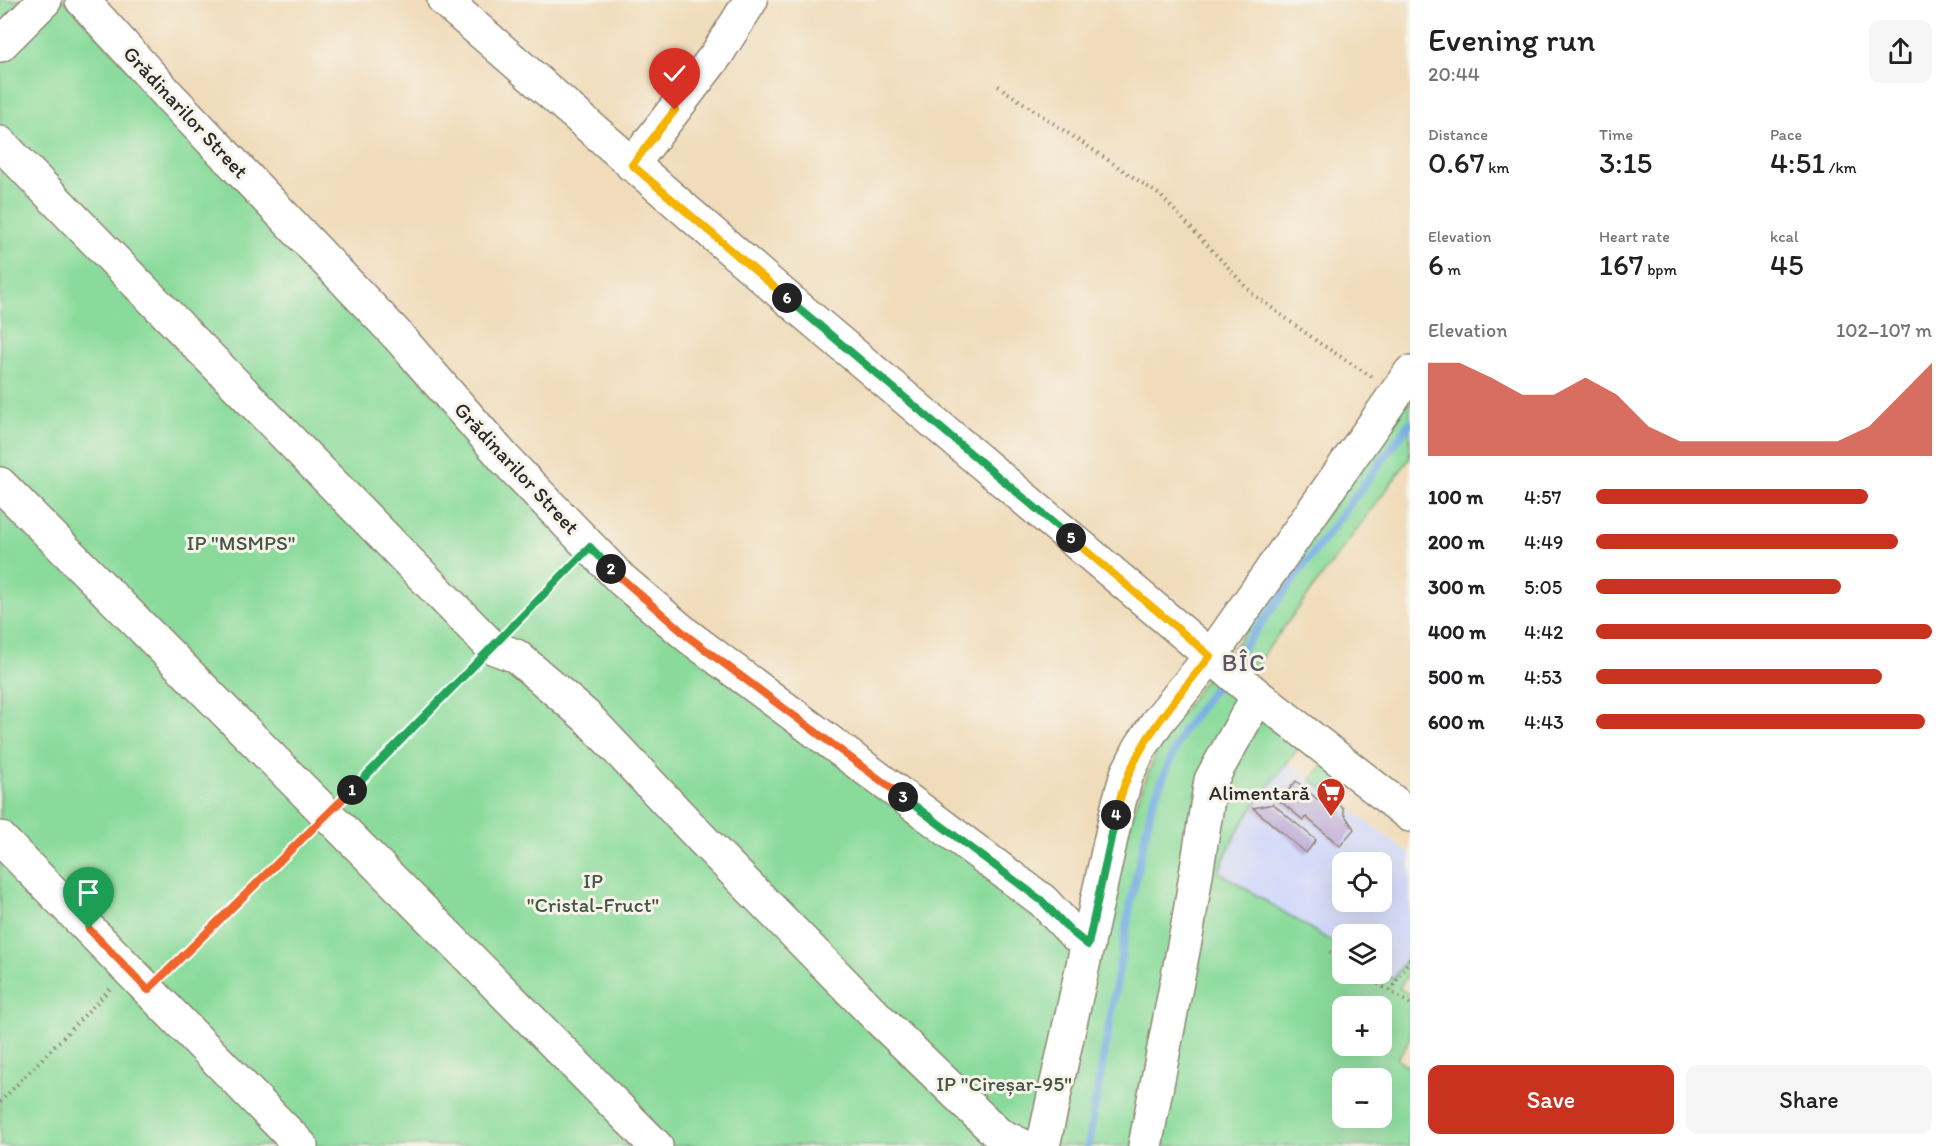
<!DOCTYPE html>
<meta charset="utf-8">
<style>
body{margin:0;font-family:Itim,sans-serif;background:#f6f6f6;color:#202124;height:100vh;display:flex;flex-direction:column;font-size:22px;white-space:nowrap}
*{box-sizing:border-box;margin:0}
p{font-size:20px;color:#757577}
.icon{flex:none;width:33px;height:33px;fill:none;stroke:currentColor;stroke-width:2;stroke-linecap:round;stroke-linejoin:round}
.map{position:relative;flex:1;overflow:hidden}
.panel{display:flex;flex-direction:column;background:#fff;width:540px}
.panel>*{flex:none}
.fabs{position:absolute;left:1332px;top:852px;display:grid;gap:12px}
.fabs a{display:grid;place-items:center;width:60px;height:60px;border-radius:12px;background:#fff;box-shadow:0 6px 24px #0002;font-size:30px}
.pin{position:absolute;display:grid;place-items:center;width:51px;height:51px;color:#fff;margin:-62px -26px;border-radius:50% 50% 50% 0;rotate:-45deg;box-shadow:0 0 6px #0007}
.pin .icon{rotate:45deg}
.km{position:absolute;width:30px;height:30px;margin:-15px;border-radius:50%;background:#222;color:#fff;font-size:16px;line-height:30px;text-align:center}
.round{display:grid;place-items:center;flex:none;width:63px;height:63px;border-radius:12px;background:#f6f6f6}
.head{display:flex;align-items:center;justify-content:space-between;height:102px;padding:0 18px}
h1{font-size:33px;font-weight:600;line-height:45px}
.figures{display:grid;grid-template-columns:repeat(3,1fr);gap:9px;height:102px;padding:6px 18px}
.figures div{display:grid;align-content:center}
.figures b{font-size:30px;font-weight:600}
.figures small{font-size:16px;font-weight:400}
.figures p{font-size:16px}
.chart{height:168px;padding:12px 18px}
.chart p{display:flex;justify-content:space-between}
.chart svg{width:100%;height:108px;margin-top:6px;fill:#c8321e;opacity:.7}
.button{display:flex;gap:12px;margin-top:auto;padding:12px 18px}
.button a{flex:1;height:69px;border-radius:12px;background:#c8321e;color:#fff;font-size:24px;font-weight:600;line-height:69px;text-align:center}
.button a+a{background:#f6f6f6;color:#202124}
ul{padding:0 18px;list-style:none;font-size:20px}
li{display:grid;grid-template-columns:96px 72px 1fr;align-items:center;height:45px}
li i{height:15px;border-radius:8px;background:#c8321e}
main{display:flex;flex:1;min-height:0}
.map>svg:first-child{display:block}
</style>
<main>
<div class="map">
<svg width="1410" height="1146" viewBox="0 0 1410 1146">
<rect width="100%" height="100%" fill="#f7f3e8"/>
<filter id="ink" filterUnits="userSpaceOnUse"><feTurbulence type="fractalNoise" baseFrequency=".0167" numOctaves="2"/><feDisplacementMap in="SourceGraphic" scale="12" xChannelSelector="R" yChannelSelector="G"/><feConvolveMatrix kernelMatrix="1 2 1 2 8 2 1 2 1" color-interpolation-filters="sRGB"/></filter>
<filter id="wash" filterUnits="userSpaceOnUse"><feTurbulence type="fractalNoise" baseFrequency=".008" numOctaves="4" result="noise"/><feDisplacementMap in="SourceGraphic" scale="24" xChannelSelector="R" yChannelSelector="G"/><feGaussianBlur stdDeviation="1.35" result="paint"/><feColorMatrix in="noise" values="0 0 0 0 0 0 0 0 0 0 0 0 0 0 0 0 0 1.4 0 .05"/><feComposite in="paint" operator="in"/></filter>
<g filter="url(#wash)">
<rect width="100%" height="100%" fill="#f0dcba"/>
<path fill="#d1d9f9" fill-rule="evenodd" d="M1288,762L1410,854V953L1393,979L1382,972V934H1342V948L1219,871L1226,853L1240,825ZM1342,862H1382V902H1342Z"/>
<g fill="#8adb9b" stroke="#5a8363" stroke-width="1.5" fill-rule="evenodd">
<path d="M0,0H64L578,547L1046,917L1095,970L1123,837L1160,744L1209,674L1300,746C1270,786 1235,824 1219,872L1342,948V974L1382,972L1393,979L1410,953V972L1399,988L1410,995V1039L1397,1059L1410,1068V1146H0ZM1342,1006H1382V1046H1342ZM1342,1078H1382V1118H1342Z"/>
<path d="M1410,395V458L1253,669L1232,650Z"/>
<path d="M1324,763L1351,782L1338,800L1311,780Z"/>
</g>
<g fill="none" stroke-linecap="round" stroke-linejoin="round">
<g stroke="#73ace3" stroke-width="8">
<path d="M1239,653L1410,423"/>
<path d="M1088,1146L1131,900L1152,804L1183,731L1215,687"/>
</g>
</g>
<g id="blocks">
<g fill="#b8a4d6">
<path d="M1296,781L1317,799H1323L1329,803L1335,801L1343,808L1344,814L1354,829L1340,846L1306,817L1303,820L1280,801Z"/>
<path d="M1273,804L1316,840L1306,853L1253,808Z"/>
</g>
</g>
</g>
<g filter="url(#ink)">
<use href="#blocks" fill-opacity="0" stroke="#8e8472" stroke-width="1.5"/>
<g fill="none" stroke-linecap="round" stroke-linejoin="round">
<g stroke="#8e8472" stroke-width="36">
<g id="minor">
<path d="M82,0L172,99L398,336L505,459L622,580L688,636L1043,901L1072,932L1088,945"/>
<path d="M444,0L781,293L1258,696L1410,815"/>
<path d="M0,45L45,0"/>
<path d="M0,143L492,647L516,656L587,717L703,840L879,1019L998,1134L1023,1146"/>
<path d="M632,165L717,54L751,0"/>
<path d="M0,484L656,1146"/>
<path d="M0,838L301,1146"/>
<path d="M1043,1146L1119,802L1127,774L1140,748L1158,721L1211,656L1410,373"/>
<path d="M1145,1146L1188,925L1211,780L1258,696"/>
</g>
</g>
<g stroke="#8e8472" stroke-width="4" stroke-dasharray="1.5 4.5" stroke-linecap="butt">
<path d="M998,86L1160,195L1253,294L1318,342L1372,377"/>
<path d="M513,626L571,567"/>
<path d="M347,795L472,668"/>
<path d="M1329,952L1342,960"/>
<path d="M1410,959L1390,991L1410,1004"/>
<path d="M167,972L308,834"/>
<path d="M1363,974L1390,991"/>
<path d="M0,1102L110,989"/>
</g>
<use href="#minor" stroke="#fff" stroke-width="33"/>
</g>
</g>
<g fill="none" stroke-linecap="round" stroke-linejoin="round" filter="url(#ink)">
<g stroke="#fff" stroke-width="12">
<path id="split-1" d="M89,929L148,990L352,790"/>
</g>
<g stroke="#fff" stroke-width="12">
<path id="split-2" d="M352,790L590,547L611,569"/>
</g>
<g stroke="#fff" stroke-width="12">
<path id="split-3" d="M611,569L687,636L903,797"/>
</g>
<g stroke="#fff" stroke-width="12">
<path id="split-4" d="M903,797L1042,901L1072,932L1088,945L1116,815"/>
</g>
<g stroke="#fff" stroke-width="12">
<path id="split-5" d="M1071,538L1210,656C1170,707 1129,750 1116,815"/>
</g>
<g stroke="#fff" stroke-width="12">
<path id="split-6" d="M787,298L1071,538"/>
</g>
<g stroke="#fff" stroke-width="12">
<path id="split-7" d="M675,110L632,165L787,298"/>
</g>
<use href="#split-1" stroke="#f0652b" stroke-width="8"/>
<use href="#split-2" stroke="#22a559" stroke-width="8"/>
<use href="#split-3" stroke="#f0652b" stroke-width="8"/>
<use href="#split-4" stroke="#22a559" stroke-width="8"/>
<use href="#split-5" stroke="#f5b400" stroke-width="8"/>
<use href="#split-6" stroke="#22a559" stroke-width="8"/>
<use href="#split-7" stroke="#f5b400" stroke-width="8"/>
</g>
<defs>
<g id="supermarket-pin" transform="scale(1.5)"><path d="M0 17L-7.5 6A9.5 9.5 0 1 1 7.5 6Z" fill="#c8321e" stroke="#f7f3e8"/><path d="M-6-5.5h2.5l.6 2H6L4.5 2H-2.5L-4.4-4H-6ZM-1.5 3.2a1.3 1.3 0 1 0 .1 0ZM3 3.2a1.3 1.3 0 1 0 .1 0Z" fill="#fff"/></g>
</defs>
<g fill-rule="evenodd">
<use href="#supermarket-pin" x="1331" y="792"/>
</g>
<g text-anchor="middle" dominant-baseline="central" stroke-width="6" stroke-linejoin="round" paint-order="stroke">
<g font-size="21" fill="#2b2b2b" stroke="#f7f3e8">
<text transform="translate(186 112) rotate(47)">Grădinarilor Street</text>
<text transform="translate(517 468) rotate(47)">Grădinarilor Street</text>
</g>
<g font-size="21" fill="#435747" stroke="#f7f3e8">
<text x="241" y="542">IP "MSMPS"</text>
<text x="593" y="880">IP<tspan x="593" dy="24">"Cristal-Fruct"</tspan></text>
<text x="1004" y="1083">IP "Cireșar-95"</text>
</g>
<g font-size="21" fill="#2b2b2b" stroke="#f7f3e8" text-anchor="end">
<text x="1310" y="792">Alimentară</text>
</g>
<g font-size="24" letter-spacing="1.5" fill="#5c5567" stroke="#f7f3e8">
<text x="1244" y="662">BÎC</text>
</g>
</g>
</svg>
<div class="fabs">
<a><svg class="icon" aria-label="locate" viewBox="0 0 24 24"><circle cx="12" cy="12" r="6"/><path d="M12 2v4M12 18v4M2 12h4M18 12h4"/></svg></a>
<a><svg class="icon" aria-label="layers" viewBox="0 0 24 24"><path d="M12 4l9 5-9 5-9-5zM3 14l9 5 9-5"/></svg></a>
<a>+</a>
<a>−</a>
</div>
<div class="pin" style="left:89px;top:929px;background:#1e9e55"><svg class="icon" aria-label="arrive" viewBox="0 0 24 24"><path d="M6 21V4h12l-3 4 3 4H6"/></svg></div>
<div class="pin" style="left:675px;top:110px;background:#d93025"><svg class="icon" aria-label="check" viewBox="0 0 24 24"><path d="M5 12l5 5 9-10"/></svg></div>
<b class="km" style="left:352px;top:790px">1</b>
<b class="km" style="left:611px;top:569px">2</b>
<b class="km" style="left:903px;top:797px">3</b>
<b class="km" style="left:1116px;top:815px">4</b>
<b class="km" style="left:1071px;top:538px">5</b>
<b class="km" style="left:787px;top:298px">6</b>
</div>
<section class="panel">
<div class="head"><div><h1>Evening run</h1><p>20:44</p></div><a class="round"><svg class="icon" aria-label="share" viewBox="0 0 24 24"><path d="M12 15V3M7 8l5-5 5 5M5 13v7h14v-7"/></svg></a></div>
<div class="figures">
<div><p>Distance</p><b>0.67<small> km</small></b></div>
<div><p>Time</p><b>3:15</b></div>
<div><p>Pace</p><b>4:51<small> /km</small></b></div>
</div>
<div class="figures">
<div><p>Elevation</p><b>6<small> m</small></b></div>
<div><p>Heart rate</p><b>167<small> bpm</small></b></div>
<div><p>kcal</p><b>45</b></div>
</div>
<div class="chart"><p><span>Elevation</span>102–107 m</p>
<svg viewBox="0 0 160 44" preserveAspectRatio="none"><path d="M0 44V6L10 6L20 12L30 19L40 19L50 12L60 19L70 32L80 38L90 38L100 38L110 38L120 38L130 38L140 32L150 19L160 6V44z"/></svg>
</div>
<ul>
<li><b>100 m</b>4:57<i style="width:81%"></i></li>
<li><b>200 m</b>4:49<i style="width:90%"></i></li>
<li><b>300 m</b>5:05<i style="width:73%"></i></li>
<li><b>400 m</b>4:42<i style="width:100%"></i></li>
<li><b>500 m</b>4:53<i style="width:85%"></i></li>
<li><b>600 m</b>4:43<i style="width:98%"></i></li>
</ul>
<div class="button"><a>Save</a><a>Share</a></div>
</section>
</main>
